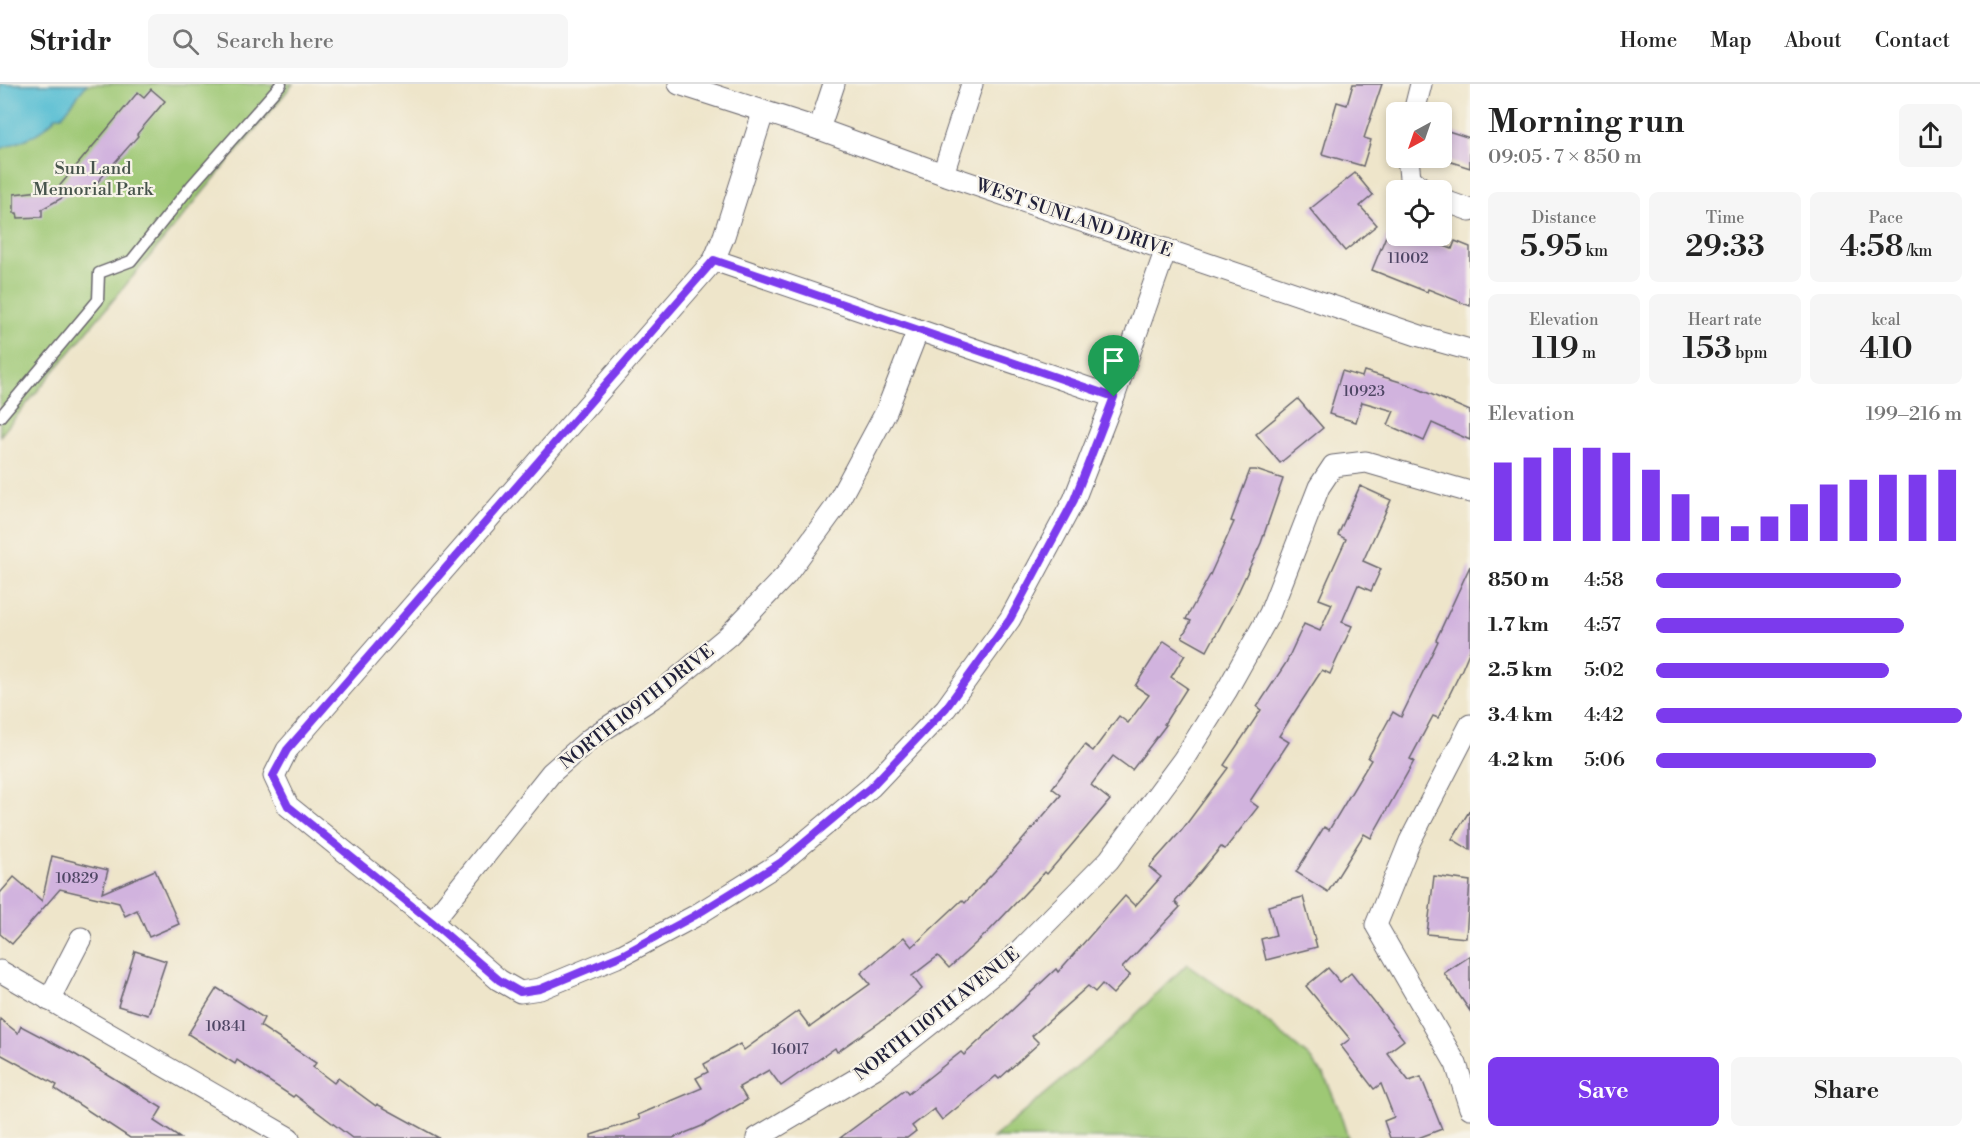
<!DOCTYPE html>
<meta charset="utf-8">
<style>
body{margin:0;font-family:"Libre Bodoni",serif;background:#f6f6f6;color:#222;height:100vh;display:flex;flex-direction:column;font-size:22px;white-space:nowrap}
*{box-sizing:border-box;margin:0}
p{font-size:20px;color:#767676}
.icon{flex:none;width:33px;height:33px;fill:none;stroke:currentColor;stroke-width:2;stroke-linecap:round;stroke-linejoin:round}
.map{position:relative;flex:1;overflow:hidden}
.panel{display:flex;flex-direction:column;background:#fff;width:510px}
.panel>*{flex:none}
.needle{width:39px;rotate:220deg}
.controls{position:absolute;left:1386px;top:18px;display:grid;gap:12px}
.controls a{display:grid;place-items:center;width:66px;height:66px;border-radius:9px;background:#fff;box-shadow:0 3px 9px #0003;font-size:30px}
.pin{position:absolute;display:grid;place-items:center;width:51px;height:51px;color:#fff;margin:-62px -26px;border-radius:50% 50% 50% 0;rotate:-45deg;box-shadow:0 0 6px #0007}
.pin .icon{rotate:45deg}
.round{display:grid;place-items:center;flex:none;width:63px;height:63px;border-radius:9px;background:#f6f6f6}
.headline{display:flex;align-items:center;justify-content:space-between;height:102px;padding:0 18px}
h1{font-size:33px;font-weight:600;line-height:45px}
.stats{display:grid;grid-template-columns:repeat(3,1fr);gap:9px;height:102px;padding:6px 18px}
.stats div{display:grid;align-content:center;border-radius:9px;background:#f6f6f6;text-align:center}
.stats b{font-size:30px;font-weight:600}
.stats small{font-size:16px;font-weight:400}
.stats p{font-size:16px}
.chart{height:168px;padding:12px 18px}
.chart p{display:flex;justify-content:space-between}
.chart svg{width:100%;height:108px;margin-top:6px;stroke:#7c3aed;stroke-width:6}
.button{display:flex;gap:12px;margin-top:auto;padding:12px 18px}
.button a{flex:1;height:69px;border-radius:9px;background:#7c3aed;color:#fff;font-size:24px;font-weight:600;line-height:69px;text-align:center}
.button a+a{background:#f6f6f6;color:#222}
ul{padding:0 18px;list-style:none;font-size:20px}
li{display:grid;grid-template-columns:96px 72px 1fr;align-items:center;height:45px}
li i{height:15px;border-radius:8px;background:#7c3aed}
header{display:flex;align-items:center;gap:36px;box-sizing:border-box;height:84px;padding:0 30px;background:#fff;border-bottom:2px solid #e0e0e0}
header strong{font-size:28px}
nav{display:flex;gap:33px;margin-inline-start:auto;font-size:21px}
.search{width:420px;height:54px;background:#f6f6f6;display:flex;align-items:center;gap:15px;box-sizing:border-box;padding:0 21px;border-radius:9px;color:#767676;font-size:22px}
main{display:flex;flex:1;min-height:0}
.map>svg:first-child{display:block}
</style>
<header>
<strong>Stridr</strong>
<div class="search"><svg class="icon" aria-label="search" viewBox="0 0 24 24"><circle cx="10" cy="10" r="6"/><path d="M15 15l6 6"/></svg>Search here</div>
<nav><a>Home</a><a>Map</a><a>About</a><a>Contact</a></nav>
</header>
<main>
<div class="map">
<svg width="1470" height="1054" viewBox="0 0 1470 1054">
<rect width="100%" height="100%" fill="#f7f3e8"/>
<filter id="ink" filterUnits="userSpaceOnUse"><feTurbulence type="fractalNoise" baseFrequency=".0167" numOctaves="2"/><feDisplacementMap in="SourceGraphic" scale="12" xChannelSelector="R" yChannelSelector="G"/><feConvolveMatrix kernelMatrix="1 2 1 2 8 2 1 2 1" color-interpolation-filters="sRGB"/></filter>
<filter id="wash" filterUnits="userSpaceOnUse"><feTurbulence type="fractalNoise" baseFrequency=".008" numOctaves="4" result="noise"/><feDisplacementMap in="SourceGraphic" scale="24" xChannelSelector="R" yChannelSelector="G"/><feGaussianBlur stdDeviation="1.35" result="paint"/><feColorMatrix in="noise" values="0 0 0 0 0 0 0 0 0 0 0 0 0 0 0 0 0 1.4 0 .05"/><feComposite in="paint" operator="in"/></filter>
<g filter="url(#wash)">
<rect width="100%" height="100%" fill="#eee5ca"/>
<g fill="#9ec875" stroke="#607558" stroke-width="1.5">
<path d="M0,0H293L0,352Z"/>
<path d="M1187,880L1259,931L1309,973L1325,993L1339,1026L1348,1054H993L1112,954Z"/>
</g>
<path fill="#56bed3" stroke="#3c7087" stroke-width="1.5" d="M0,0H87L62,32H56C41,52 23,56 0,65Z"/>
<g id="blocks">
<g fill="#d1b3de">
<path d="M1353,0H1382L1364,54L1371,56L1363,82L1322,70L1337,18L1347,21Z"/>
<path d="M151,5L165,17L137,50L138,52L86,111L78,105L42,125V133L18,134L17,129H14V110L57,105L138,8L144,13Z"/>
<path d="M1442,45L1470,54V84L1442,75Z"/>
<path d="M1355,89L1373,111L1360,122L1377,141L1345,167L1310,125Z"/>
<path d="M1386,152H1418L1452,165L1455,157L1470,163V222L1428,205L1427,208L1372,186Z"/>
<path d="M1342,287L1362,293L1364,287L1407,300L1470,327V356L1432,339L1424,357L1388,341L1394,327L1362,318L1356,338L1329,330Z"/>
<path d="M1298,315L1323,344L1280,379L1256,350Z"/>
<path d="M1250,386H1256L1283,395L1261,459L1234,517L1207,567L1182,553L1191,537L1186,535L1210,491L1234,438L1231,437Z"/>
<path d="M1360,402L1391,416L1363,477L1381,485L1371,507L1358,501L1342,538L1352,542L1330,590L1322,586L1279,652L1289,658L1250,717L1258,723L1225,765L1221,763L1175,818L1180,823L1122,884L1130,891L1113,910L1102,900L1095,908L1088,902L1032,952L1039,959L999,995L996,992L942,1036L934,1025L912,1042L916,1047L907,1054H840L905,1006L908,1010L961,968L964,971L1056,885L1058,888L1125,812L1135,822L1161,793L1149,783L1182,746L1228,684L1224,681L1261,626L1257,623L1286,579L1304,540L1320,547L1332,520L1319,515L1346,455L1338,451Z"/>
<path d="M1470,482V566L1462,585L1438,634L1433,632L1410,675L1414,677L1371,754L1364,750L1328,808L1296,788L1324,743L1329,746L1371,676L1368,674L1393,628L1401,633L1438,557L1436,556Z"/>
<path d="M1164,557L1185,571L1171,593L1187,604L1164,640L1166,641L1132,686L1113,672L1091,701L1110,716L1047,790L1045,788L990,846L949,884L938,872L912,892L922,905L893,929L837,968L835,964L781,1002L769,986L739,1003L747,1016L702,1042L673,1054H591V1051L640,1035L638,1031L702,1004L696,994L708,988L704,980L740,960L744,966L798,927L810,943L870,900L861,889L904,853L912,863L962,816L965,819L1007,774L1061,711L1052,704L1085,661L1093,667L1119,632L1128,639L1149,611L1135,602Z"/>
<path d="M1470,726V766L1452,755Z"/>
<path d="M52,772L108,786L102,809L155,786L179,840L149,853L137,826L125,832L119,819L60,805L12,860L0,850V809L14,793L42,817Z"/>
<path d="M1434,792L1470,797L1466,854L1427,850Z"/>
<path d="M1303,813L1317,863L1266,876L1261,855L1276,851L1268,822Z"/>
<path d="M135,867L166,877L148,931L118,922Z"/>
<path d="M1470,872V927L1444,889Z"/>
<path d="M1328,884L1340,898L1351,889L1404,956L1387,969L1409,997L1421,993L1442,1045L1418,1054H1390L1384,1037L1394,1033L1381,1000L1374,1005L1341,962L1350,955L1306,902Z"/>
<path d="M217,904L264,934L260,942L316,979L313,983L334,999L338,994L376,1022L377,1020L439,1054H352L295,1011L293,1013L237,976L235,980L188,950Z"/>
<path d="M0,935L18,949L21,942L76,971L162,1024L154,1037L180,1054H130L55,1005L57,1001L0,970Z"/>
</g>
</g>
</g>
<g filter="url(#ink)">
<use href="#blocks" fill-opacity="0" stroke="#69666d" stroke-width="1.5"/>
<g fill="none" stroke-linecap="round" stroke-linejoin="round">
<g stroke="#69666d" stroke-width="13">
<path id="service" d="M0,333L98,216L99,189L131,177L191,102L281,0"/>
</g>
<g stroke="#69666d" stroke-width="23">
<g id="minor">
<path d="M679,0L819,45L943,90L1420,252L1470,266"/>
<path d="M1414,28L1421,0"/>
<path d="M763,29L724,152L714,176L287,666L274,692L288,722L432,838L499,896L520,908L540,905L622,871L695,832L780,779L871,703L946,624L1010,535L1074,416L1114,313L1166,165"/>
<path d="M819,45L834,0"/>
<path d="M1408,74L1410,94L1424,106"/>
<path d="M943,90L972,0"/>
<path d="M1442,116L1470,126"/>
<path d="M714,176L1114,313"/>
<path d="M1470,641L1410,757L1376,841L1456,980L1470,1024"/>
<path d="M432,838L551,689L591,654L657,611L728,552L786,491L834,425L886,328L918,246"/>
<path d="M0,887L289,1054"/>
<path d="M49,916L81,854"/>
<path d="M757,1054L875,984L1006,880L1109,776L1183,676L1227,606L1270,529L1319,403L1333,382L1366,378L1470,408"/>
</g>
</g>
<use href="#service" stroke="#fff" stroke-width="10"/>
<use href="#minor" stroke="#fff" stroke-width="21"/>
</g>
</g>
<g fill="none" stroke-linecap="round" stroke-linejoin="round" filter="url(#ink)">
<g stroke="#fff" stroke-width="12">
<path id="route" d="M714,176L1114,313L1074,416L1010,535L946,624L871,703L780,779L694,832L622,871L540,905L520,908L499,896L432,838L288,722L273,692L287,666Z"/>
</g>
<use href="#route" stroke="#7c3aed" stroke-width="8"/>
</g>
<g text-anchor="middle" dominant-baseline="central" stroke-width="4.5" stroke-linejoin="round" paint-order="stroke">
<g font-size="15" fill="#4e4664">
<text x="1408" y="174">11002</text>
<text x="1364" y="307">10923</text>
<text x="77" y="794">10829</text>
<text x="226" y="942">10841</text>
<text x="790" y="965">16017</text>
</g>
<g font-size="18" fill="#47544c" stroke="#f7f3e8">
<text x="93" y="84">Sun Land<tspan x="93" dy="21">Memorial Park</tspan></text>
</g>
<g font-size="18" fill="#22223b" stroke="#f7f3e8">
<text transform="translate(1074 134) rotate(19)">WEST SUNLAND DRIVE</text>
<text transform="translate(637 623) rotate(-38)">NORTH 109TH DRIVE</text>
<text transform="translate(937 930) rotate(-38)">NORTH 110TH AVENUE</text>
</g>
</g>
</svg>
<div class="controls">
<a><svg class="needle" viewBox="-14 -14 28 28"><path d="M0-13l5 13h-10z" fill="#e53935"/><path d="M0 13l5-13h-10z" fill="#767676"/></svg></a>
<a><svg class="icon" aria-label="locate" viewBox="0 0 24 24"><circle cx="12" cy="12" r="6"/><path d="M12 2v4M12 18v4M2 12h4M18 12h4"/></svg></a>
</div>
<div class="pin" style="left:1114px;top:313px;background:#1e9e55"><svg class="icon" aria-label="arrive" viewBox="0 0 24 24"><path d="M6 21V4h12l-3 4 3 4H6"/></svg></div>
</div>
<section class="panel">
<div class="headline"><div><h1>Morning run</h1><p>09:05 · 7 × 850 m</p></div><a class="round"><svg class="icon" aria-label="share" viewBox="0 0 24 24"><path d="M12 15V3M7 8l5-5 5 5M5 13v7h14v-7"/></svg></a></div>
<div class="stats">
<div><p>Distance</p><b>5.95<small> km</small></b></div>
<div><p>Time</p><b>29:33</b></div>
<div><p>Pace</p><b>4:58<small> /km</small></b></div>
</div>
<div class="stats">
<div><p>Elevation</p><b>119<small> m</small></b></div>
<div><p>Heart rate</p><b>153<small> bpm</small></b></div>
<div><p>kcal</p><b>410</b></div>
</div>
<div class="chart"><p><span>Elevation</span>199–216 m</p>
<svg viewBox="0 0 160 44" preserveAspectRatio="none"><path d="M5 44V12M15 44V10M25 44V6M35 44V6M45 44V8M55 44V15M65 44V25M75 44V34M85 44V38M95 44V34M105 44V29M115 44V21M125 44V19M135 44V17M145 44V17M155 44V15"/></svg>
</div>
<ul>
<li><b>850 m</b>4:58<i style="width:80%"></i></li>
<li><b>1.7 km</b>4:57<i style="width:81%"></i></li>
<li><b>2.5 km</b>5:02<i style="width:76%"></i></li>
<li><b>3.4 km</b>4:42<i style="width:100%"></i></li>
<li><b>4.2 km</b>5:06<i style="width:72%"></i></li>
</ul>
<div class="button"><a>Save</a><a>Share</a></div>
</section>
</main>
